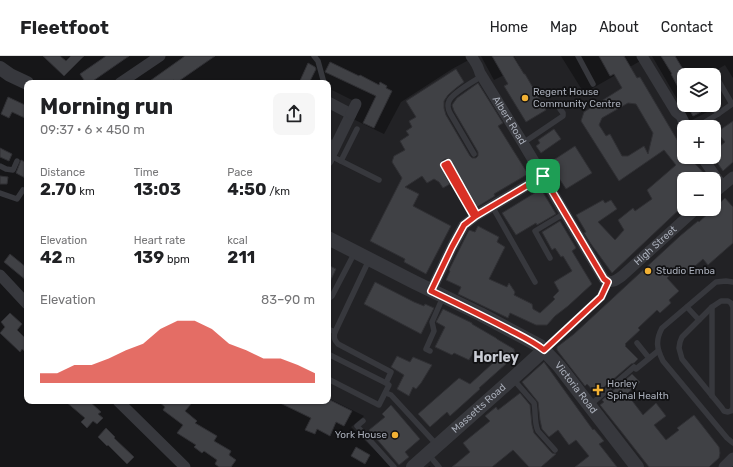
<!DOCTYPE html>
<meta charset="utf-8">
<style>
body{margin:0;font-family:Rubik,sans-serif;background:#f6f6f6;color:#202124;height:100vh;display:flex;flex-direction:column;font-size:15px;white-space:nowrap}
*{box-sizing:border-box;margin:0}
p{font-size:13px;color:#757577}
.icon{flex:none;width:22px;height:22px;fill:none;stroke:currentColor;stroke-width:2;stroke-linecap:round;stroke-linejoin:round}
.map{position:relative;flex:1;overflow:hidden}
.panel{position:absolute;left:24px;top:24px;width:307px;height:324px;display:flex;flex-direction:column;background:#fff;border-radius:8px;box-shadow:0 1px 3px #0004}
.panel>*{flex:none}
.buttons{position:absolute;left:677px;top:12px;display:grid;gap:8px}
.buttons a{display:grid;place-items:center;width:44px;height:44px;border-radius:8px;background:#fff;box-shadow:0 1px 3px #0004;font-size:20px}
.pin{position:absolute;display:grid;place-items:center;width:34px;height:34px;color:#fff;margin:-17px;border-radius:8px;box-shadow:0 2px 6px #0006}
.round{display:grid;place-items:center;flex:none;width:42px;height:42px;border-radius:8px;background:#f6f6f6}
.summary{display:flex;align-items:center;justify-content:space-between;height:68px;padding:0 16px}
h1{font-size:22px;font-weight:700;line-height:30px}
.figures{display:grid;grid-template-columns:repeat(3,1fr);gap:6px;height:68px;padding:4px 16px}
.figures div{display:grid;align-content:center}
.figures b{font-size:17px;font-weight:700}
.figures small{font-size:11px;font-weight:400}
.figures p{font-size:11px}
.chart{height:112px;padding:8px 16px}
.chart p{display:flex;justify-content:space-between}
.chart svg{width:100%;height:72px;margin-top:4px;fill:#d93025;opacity:.7}
header{display:flex;align-items:center;gap:24px;box-sizing:border-box;height:56px;padding:0 20px;background:#fff;border-bottom:1px solid #e0e0e0}
header strong{font-size:19px}
nav{display:flex;gap:22px;margin-inline-start:auto;font-size:14px}
.map>svg:first-child{display:block}
</style>
<header>
<strong>Fleetfoot</strong>
<nav><a>Home</a><a>Map</a><a>About</a><a>Contact</a></nav>
</header>
<div class="map">
<svg width="733" height="411" viewBox="0 0 733 411">
<rect width="100%" height="100%" fill="#161618"/>
<path fill="#222225" fill-rule="evenodd" d="M476,0H481L494,24L520,11L514,0H561L584,37L649,0H652L690,65L709,55L706,49H714V19H708L725,9L733,22V411H431L429,410L428,411H392L351,371L364,360L328,342V32L358,47L351,62L384,78L401,46L452,13ZM684,71H714V101H684ZM684,123H714V153H684Z"/>
<g fill="#404145" stroke="#303034" fill-rule="evenodd">
<path d="M43,0H60L66,5L71,0H84L64,20Z"/>
<path d="M106,0H129L90,27H86L80,18Z"/>
<path d="M185,0H215L176,27L174,24L169,27H147Z"/>
<path d="M492,0H513L524,18H525L546,54L526,66L504,30L508,28Z"/>
<path d="M599,0H624L637,22L640,21L679,87L677,88L684,97V101H689L709,123H684V149L612,217L591,188L584,177L586,176L576,159L603,144L605,147L611,144L617,153L598,166L615,184L624,174L618,164L633,152L635,155L652,143L647,134L676,109L664,94L619,125L581,65L584,56L622,32L614,18L610,20ZM628,47L636,48L653,77L648,98L644,90L628,100H622L610,78L606,80L599,69L602,62Z"/>
<path d="M661,0H675L684,15V30L679,33L671,18H672Z"/>
<path d="M330,6L359,20L360,19L379,29L380,26L387,30L386,32L392,35L374,72L363,67L376,40L325,16Z"/>
<path d="M308,7L315,11L316,13L309,27H299Z"/>
<path d="M456,13L464,26L456,32L448,39L444,45V52L446,59L470,100L472,102H476L478,100V96L454,55L452,49L457,42L478,27L503,67L498,70L528,118L494,138L495,140L477,151L451,105L449,103H445L442,105L440,109L450,128L443,132L439,126L434,123L427,127L422,120L405,131L419,138L413,150L451,170L426,218L404,206L405,203L370,185L402,122L392,106L394,100L405,94L400,85L409,79L406,75L412,71L409,65L416,61L406,45Z"/>
<path d="M8,41L27,50V63L12,56L9,62L1,58Z"/>
<path d="M692,49H697L701,56L693,60L688,51Z"/>
<path d="M733,65V106L723,115L714,102V95L725,86L717,76Z"/>
<path d="M554,73L561,83L541,97L536,90L540,87L538,84Z"/>
<path d="M575,90L592,117L566,133L549,107Z"/>
<path d="M0,92L12,98L9,105L0,101Z"/>
<path d="M21,104L27,107V123L16,117Z"/>
<path d="M0,120L8,121L7,128H0Z"/>
<path d="M541,133L556,158L537,169L536,167L516,179L502,157Z"/>
<path d="M725,142L733,151V187L708,209L703,203L685,219L678,212L667,222L679,235L669,244L671,247L660,257L657,254L638,272L640,274L625,288L626,289L625,290L638,303L634,307L631,308L596,338L587,328L585,330L557,294V291L574,278L680,180L698,165L699,166Z"/>
<path d="M560,165L576,192L572,195L592,228L568,250L555,260L547,269H536L510,257L508,262L458,238L461,231L446,224L450,215L449,214L469,174L475,176L478,170L499,181L497,186L505,191L489,223L507,231L509,227L515,236L514,239L532,248L533,253L540,257L555,243L553,241L559,235L554,226L572,215L563,200L561,201L555,192L552,194L542,176Z"/>
<path d="M10,198L27,212V225L4,206Z"/>
<path d="M328,209L336,213L328,230Z"/>
<path d="M375,226L414,246L424,250L425,248L434,252L421,278L364,248Z"/>
<path d="M443,253L472,267V268L496,282L497,283L514,293L515,300L479,332L480,333L450,360L447,356L430,371L418,358L459,322L470,328L493,307L473,297L469,304L454,297L452,299L435,291L445,271L436,266Z"/>
<path d="M10,257L22,268L17,274L27,284V297L22,293L20,296L0,277L5,271L1,266Z"/>
<path d="M397,300L410,306L413,301L432,309L421,327L416,333L413,331L409,340L397,333L404,319L391,311Z"/>
<path d="M544,306L593,374L594,373L604,385L599,388L617,411H575L589,400L576,384L569,389L558,374L549,381L542,373L540,364L538,346L522,326Z"/>
<path d="M632,318L640,326L627,338L643,359L656,347L666,360L654,369L666,384L679,374L677,372L694,359L719,391L720,397L719,402L709,411H649L620,374L600,349L604,346L602,344Z"/>
<path d="M520,337L530,349L532,369L534,377L552,397L556,398L541,411H529L513,394L492,411H452L470,396L463,387L490,365L485,360L496,351L498,354Z"/>
<path d="M328,343L352,355L344,370L336,366L330,380L317,373L315,378L305,374L311,362L276,345H328Z"/>
<path d="M65,345H89L101,356L98,358L103,362L97,368L93,365L87,372L81,366L85,362Z"/>
<path d="M158,345H187L191,348L185,355L197,365L195,367L217,380L214,385L231,395L229,399L236,404L231,411H219L215,408L217,404L204,395L202,397L194,391L196,389L177,377L183,369L163,354L165,351Z"/>
<path d="M391,349L420,383L405,396L409,401L399,409L369,374L385,361L382,358Z"/>
<path d="M106,372L115,381L114,382L134,401L127,408L108,389L107,390L98,381Z"/>
<path d="M356,391L370,399L365,408L351,400Z"/>
</g>
<g fill="none" stroke-linecap="round" stroke-linejoin="round">
<g stroke="#37383d" stroke-width="5.5">
<path d="M314,0L318,5L324,27"/>
<path d="M578,0L593,28"/>
<path d="M712,49L718,58"/>
<path d="M697,71L718,58L732,48L718,24"/>
<path d="M328,85L337,89"/>
<path d="M523,87L563,60V57L560,53"/>
<path d="M474,98L450,57C448,53 447,49 449,45C452,37 474,25 482,20"/>
<path d="M331,100L379,124"/>
<path d="M341,105L357,73"/>
<path d="M0,110L6,113L13,114L17,105"/>
<path d="M0,137L17,143L23,134"/>
<path d="M492,150L535,226"/>
<path d="M474,161L444,109L447,107L477,159"/>
<path d="M550,202L535,175L565,157"/>
<path d="M733,226L726,225L716,226L662,272C655,285 657,293 663,305L727,382L733,387"/>
<path d="M328,243L332,240L355,196"/>
<path d="M721,245H728L731,247L733,251V352L731,355L728,356L724,355L722,352L682,303L679,292L680,286L682,281L712,251Z"/>
<path d="M687,251L699,264"/>
<path d="M328,273L335,276"/>
<path d="M637,287L649,302"/>
<path d="M430,295L426,293L434,275L432,266L443,241"/>
<path d="M328,298L386,327L391,316L338,288C335,285 333,281 335,276L369,204"/>
<path d="M328,323L379,349L389,329L386,327"/>
<path d="M513,323L534,347C536,357 534,366 538,375L555,394"/>
<path d="M386,337L391,339L437,389"/>
<path d="M712,340V251"/>
<path d="M589,350L634,311L636,313L658,295"/>
<path d="M363,365L357,370L394,411"/>
<path d="M428,398L439,411"/>
</g>
<path stroke="#37383d" stroke-width="9" d="M544,294L601,241L607,226"/>
<g stroke="#37383d" stroke-width="11">
<path id="s1" d="M471,0C475,5 478,10 480,17L523,87L604,223C611,228 615,225 622,220L696,153"/>
<path d="M642,0L676,56L681,60L686,71"/>
<path d="M120,27L160,0"/>
<path d="M328,46L351,58L328,105"/>
<path d="M351,58L356,48"/>
<path d="M702,101L722,130"/>
<path d="M714,137L733,121"/>
<path d="M0,219L27,248"/>
<path d="M431,235L452,191L464,169L477,159L543,120"/>
<path d="M118,345L185,411"/>
<path d="M724,411L733,402"/>
</g>
<g stroke="#37383d" stroke-width="14">
<path d="M0,12L10,19L27,27"/>
<path id="s2" d="M328,182L414,226L480,258L540,290L559,310L637,411"/>
<path id="s3" d="M413,411L521,315L544,294"/>
</g>
</g>
<g fill="none" stroke-linecap="round" stroke-linejoin="round">
<g stroke="#fff" stroke-width="8">
<path id="route" d="M543,120L474,161L444,109L448,107L477,159L464,169L452,191L431,235C456,247 481,259 506,272C519,279 533,285 544,294L601,241L608,226L604,223L543,120"/>
</g>
<use href="#route" stroke="#d93025" stroke-width="5"/>
</g>
<g fill="#f2b134" stroke="#111113" stroke-width="1.5">
<circle cx="525" cy="42" r="4"/>
<circle cx="648" cy="215" r="4"/>
<path d="M596 328h4v4h4v4h-4v4h-4v-4h-4v-4h4z"/>
<circle cx="395" cy="379" r="4"/>
</g>
<g text-anchor="middle" dominant-baseline="central" stroke-width="3.5" stroke-linejoin="round" paint-order="stroke">
<g font-size="10" fill="#a8adb8" stroke="#111113" text-anchor="start">
<text x="533" y="36">Regent House<tspan x="533" dy="12">Community Centre</tspan></text>
<text x="656" y="215">Studio Emba</text>
<text x="607" y="328">Horley<tspan x="607" dy="12">Spinal Health</tspan></text>
<text x="387" y="379" text-anchor="end">York House</text>
</g>
<g font-size="10" fill="#a8adb8" stroke="#111113">
<text stroke="none"><textPath href="#s1" startOffset="75">Albert Road</textPath></text>
<text stroke="none"><textPath href="#s1" startOffset="325">High Street</textPath></text>
<text stroke="none"><textPath href="#s2" startOffset="293">Victoria Road</textPath></text>
<text stroke="none"><textPath href="#s3" startOffset="88">Massetts Road</textPath></text>
</g>
<g font-size="14" font-weight="bold" fill="#c9ccd4" stroke="#111113">
<text x="496" y="301">Horley</text>
</g>
</g>
</svg>
<div class="buttons">
<a><svg class="icon" aria-label="layers" viewBox="0 0 24 24"><path d="M12 4l9 5-9 5-9-5zM3 14l9 5 9-5"/></svg></a>
<a>+</a>
<a>−</a>
</div>
<div class="pin" style="left:543px;top:120px;background:#1e9e55"><svg class="icon" aria-label="arrive" viewBox="0 0 24 24"><path d="M6 21V4h12l-3 4 3 4H6"/></svg></div>
<section class="panel">
<div class="summary"><div><h1>Morning run</h1><p>09:37 · 6 × 450 m</p></div><a class="round"><svg class="icon" aria-label="share" viewBox="0 0 24 24"><path d="M12 15V3M7 8l5-5 5 5M5 13v7h14v-7"/></svg></a></div>
<div class="figures">
<div><p>Distance</p><b>2.70<small> km</small></b></div>
<div><p>Time</p><b>13:03</b></div>
<div><p>Pace</p><b>4:50<small> /km</small></b></div>
</div>
<div class="figures">
<div><p>Elevation</p><b>42<small> m</small></b></div>
<div><p>Heart rate</p><b>139<small> bpm</small></b></div>
<div><p>kcal</p><b>211</b></div>
</div>
<div class="chart"><p><span>Elevation</span>83–90 m</p>
<svg viewBox="0 0 160 44" preserveAspectRatio="none"><path d="M0 44V38L10 38L20 33L30 33L40 29L50 24L60 20L70 11L80 6L90 6L100 11L110 20L120 24L130 29L140 29L150 33L160 38V44z"/></svg>
</div>
</section>
</div>
